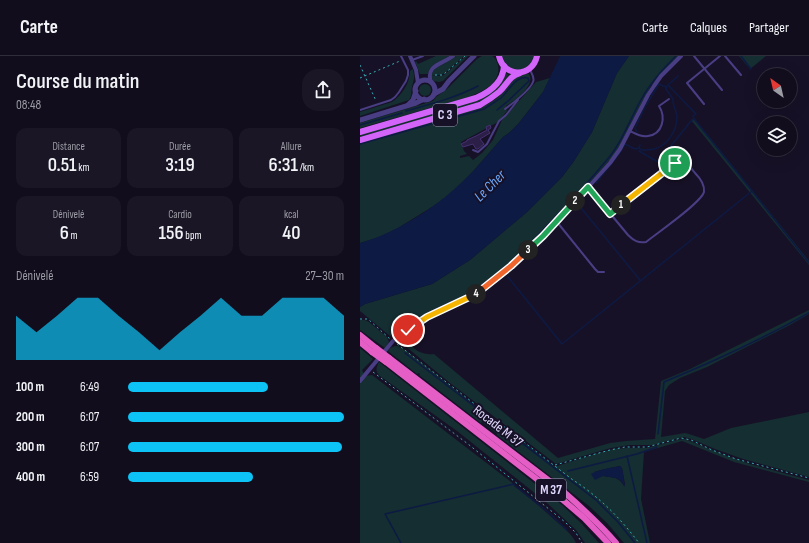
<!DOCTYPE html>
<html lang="fr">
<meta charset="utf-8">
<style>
body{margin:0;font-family:"Sofia Sans Condensed",sans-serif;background:#1a1626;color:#f1f3f6;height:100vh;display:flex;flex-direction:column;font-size:15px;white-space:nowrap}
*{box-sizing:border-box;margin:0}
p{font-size:13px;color:#9c9ca4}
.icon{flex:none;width:22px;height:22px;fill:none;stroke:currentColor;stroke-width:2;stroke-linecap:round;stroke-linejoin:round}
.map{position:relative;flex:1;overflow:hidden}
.side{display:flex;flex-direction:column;background:#110d1d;width:360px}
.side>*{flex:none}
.needle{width:26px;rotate:326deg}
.fabs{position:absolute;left:397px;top:12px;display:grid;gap:8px}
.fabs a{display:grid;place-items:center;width:40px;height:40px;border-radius:50%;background:#110d1d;box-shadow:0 4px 16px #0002,0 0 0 1px #302d3b;font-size:20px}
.pin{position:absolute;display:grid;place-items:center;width:34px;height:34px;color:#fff;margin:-17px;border:2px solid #fff;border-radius:50%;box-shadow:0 1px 4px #0007}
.km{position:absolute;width:20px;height:20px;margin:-10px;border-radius:50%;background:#222;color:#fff;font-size:11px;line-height:20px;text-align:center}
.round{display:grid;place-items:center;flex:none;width:42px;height:42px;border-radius:16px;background:#1a1626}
.overview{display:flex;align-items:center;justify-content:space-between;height:68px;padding:0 16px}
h1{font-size:22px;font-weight:600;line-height:30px}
.metrics{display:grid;grid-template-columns:repeat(3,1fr);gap:6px;height:68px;padding:4px 16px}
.metrics div{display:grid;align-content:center;border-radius:10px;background:#1a1626;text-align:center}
.metrics b{font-size:20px;font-weight:600}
.metrics small{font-size:11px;font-weight:400}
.metrics p{font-size:11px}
.chart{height:112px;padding:8px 16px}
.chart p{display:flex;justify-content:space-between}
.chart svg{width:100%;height:72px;margin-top:4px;fill:#0dc3f5;opacity:.7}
ul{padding:0 16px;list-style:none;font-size:13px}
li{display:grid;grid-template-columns:64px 48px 1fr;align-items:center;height:30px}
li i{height:10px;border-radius:5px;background:#0dc3f5}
header{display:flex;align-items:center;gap:24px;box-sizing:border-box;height:56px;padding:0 20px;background:#110d1d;border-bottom:1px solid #302d3b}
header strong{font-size:19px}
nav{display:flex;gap:22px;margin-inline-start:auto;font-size:14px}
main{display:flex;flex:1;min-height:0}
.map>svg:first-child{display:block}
</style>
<header>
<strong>Carte</strong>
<nav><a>Carte</a><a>Calques</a><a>Partager</a></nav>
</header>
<main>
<section class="side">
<div class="overview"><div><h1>Course du matin</h1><p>08:48</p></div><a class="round"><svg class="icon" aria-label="share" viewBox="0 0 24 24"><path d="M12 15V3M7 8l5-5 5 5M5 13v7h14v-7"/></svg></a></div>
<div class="metrics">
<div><p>Distance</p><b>0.51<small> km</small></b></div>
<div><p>Durée</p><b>3:19</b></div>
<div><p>Allure</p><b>6:31<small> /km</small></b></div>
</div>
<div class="metrics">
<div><p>Dénivelé</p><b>6<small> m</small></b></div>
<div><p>Cardio</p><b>156<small> bpm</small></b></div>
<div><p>kcal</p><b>40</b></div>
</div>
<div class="chart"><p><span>Dénivelé</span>27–30 m</p>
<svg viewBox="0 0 160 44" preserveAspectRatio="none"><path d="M0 44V17L10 27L20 17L30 6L40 6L50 17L60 27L70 38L80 27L90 17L100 6L110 17L120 17L130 6L140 6L150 6L160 17V44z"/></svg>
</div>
<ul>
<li><b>100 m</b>6:49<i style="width:65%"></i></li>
<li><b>200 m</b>6:07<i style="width:100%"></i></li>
<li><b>300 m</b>6:07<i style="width:99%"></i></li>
<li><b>400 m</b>6:59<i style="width:58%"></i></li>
</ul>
</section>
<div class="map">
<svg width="449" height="487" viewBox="0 0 449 487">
<rect width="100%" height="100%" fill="#171127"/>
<g fill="#142e31" fill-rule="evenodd">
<path d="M76,0H89C81,6 70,7 68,18H60L55,6L56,5L58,8Z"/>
<path d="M96,0H104L85,17L80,19H71C74,11 81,10 87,6C90,5 93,2 96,0Z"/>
<path d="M106,0H108L83,25L79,26L73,25L71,19L80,20L84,19Z"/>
<path d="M122,0C125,0 129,0 132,0C134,1 135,2 136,4C141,13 138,22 131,29C123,35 114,39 106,42L0,72V67L73,45L76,41L87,33L117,3Z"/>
<path d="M142,0H174C168,18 148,19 142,0Z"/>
<path d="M269,0H319L299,20L291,30L283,44L259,91L253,100L241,114L183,178L139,217L115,236L65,260L46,273L35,281L30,280L0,255V251L5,248L72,228L110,204L167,156L202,121L214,105L232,76L257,17Z"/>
<path d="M379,0H406L390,13Z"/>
<path d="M53,13C55,22 54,23 52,31C51,36 52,40 49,44L0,60V56L32,46C42,39 50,27 50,15Z"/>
<path d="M146,17L149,19C145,23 143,28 140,32C131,41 120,46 109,50L0,81V78L106,48L143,23Z"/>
<path d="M166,18H169C176,29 155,45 146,50L147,55L138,66L101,86L104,95L107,98L100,100V102L109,100L113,104L122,97L133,84L142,64L176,26L190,22L183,36L159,67L149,77L143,81L109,120L88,140L72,151L38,172L20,181L0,187V87L122,51C129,47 136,44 141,38C153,28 149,22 166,18Z"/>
<circle cx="65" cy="34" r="6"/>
<path d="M334,62L449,205V209L331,64Z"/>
<path d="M449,254V258L430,269L347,311L320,322L309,329L305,335L301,381L325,377L329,378L344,383L371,372L449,356V421L383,403L355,393L331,383L324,381L319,382L293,389H270L251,392L196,408L90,327L44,289L42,285L43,281L46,279C49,282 49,284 51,288C55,296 65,299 74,298L198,402L250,387L266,385L295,383L301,325L330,313Z"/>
<path d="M0,264H5L9,266L27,281L29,286L25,292L0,274Z"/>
<path d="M35,290H38L41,291L127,359L194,410H197L235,398L253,393L266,392H287L317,384L325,383L364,399L390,408L449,424V426L374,406L322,385L284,396L281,443L290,487H264L247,467L229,450L137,379V378L122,366L121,367L59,319L60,318L59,317L57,318L28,295L30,292ZM260,410L262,412L265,428L264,430C258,420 253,422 243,420C240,420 237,418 234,416L245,413Z"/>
<path d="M0,292L13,303L2,314L5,320L12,319L154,428L155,429L154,430C169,441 183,453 197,466C204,472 212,478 216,487H0Z"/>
<path d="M19,306L202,449L222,468L239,487H225L216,474L186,446L97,375L20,320C15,315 16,312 19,306Z"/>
</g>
<g fill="#0d1a44">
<path d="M200,0H269L257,17L232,76L214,105L202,121L167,156L110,204L72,228L5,248L0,251V187C39,176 80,149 108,120C121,108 131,94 143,81L149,77L159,67L183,36Z"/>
<path d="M260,410L262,412L265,431L261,425L256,422L243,420L235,424L231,418C240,413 251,412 260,410Z"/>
</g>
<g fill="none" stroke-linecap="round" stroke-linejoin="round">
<g stroke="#0d1a44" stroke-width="1.5">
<path d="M381,0L391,13"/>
<path d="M308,29L318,20"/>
<path d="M46,55C71,48 95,42 118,30"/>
<path d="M0,69L42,57"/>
<path d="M277,76L275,72L286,49L299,28L306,31"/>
<path d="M0,88L124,53C130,49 135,46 141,42C148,36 157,18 168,22L169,25L148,45L137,54"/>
<path d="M280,89L279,92L281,94C285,94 290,94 294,93C307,90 317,75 317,61C317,55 312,49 313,43L306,33L307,30L308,29L336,58L333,60L334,63L392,135"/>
<path d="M279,95L298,106L331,65L334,63"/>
<path d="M236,127L259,98L265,88L275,93L279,92"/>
<path d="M202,163L217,147L280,224"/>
<path d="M148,221L202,288L392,135L449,207"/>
<path d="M39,275C50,268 61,260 73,255C88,247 105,241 119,231C148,211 173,185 197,159C214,142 230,124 246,105C262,87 270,63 282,42C291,26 303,13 316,0"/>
<path d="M45,297L236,444L258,466L275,487"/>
<path d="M298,378L304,326C353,306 402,283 449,257"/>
<path d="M267,400L287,487"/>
<path d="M208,415L277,398L297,391"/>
<path d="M153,428L188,456L207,474"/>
<path d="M41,487L25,458L154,428"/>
</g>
</g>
<path fill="#2b1e47" stroke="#453172" d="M130,69L131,72L128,74L130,77L120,83L124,88L118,93H116L113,88L103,91L101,88L107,85V84L116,80L127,74L126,71Z"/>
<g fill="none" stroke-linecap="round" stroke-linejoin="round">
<g stroke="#35aeb5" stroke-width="1" stroke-dasharray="2 3" stroke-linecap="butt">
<path d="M0,9L16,45"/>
<path d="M75,19H82L84,18L105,0"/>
<path d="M0,22L40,5"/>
<path d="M0,263H8L30,283"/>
<path d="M37,288L213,424C221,429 229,435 236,441C252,454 266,470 279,487"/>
<path d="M13,316L108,388L205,466L216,477L222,487"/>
<path d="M195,409L250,394L265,391H287L321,382L331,384L352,394L376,403L449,422"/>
</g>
<g stroke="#493e84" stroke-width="2">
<path d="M334,0L362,34"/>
<path d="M365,0L381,19"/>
<path d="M52,4L63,0"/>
<path d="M344,48L327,27L360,0"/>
<path d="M145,53C152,48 170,34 173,26C175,22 172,18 170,14"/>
<path d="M0,54L31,44L35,41L39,36L46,25L48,19V14L41,0"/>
<path d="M270,75C276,78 281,81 288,80C303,78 306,61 299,50L309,43"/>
<path d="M113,94L118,96L127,88L139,65L146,59L158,44"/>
<path d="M229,132L268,179C274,185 278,187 286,186C297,177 341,147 344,136C345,128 340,122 335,117C330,110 323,105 315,107L250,157"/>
<path d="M197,166L235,213L238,216H244"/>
</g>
<g stroke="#493e84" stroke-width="4">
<path d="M50,0L56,14L58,27"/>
<path d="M71,26C65,9 83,8 93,0"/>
<path d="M0,325L33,285L42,278L67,261L116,238L151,210L183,180L232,127L250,107L260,93L288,39L294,30L301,20L321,0"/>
</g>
<g stroke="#493e84" stroke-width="5">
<circle cx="65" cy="34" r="10"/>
<path d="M74,38L83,33L89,25L114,0"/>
<path d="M48,49L53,44L56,35"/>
<path d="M0,64L56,47L64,43"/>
</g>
<g stroke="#d264f9" stroke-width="6">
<path d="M139,0C144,22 172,22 177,0"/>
<path d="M0,76L116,42C130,36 143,26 144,10"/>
<path d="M0,84L120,49C127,45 133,41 139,36C147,29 149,20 160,17"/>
</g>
<g stroke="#e55ec6" stroke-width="6">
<path d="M0,279L16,292"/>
<path d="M0,286L12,296"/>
<path d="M29,302L205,437C223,453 240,468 256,487"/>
<path d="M26,306L196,438L224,462L248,487"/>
</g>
<g stroke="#e55ec6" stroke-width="6">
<path d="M16,292L29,302"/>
<path d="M12,296L26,306"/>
</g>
</g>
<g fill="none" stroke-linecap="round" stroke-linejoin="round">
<g stroke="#fff" stroke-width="8">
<path id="split-1" d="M261,149L315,107"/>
</g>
<g stroke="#fff" stroke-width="8">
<path id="split-2" d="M215,145L228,131L250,158L261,149"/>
</g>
<g stroke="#fff" stroke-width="8">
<path id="split-3" d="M168,194L183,180L215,145"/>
</g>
<g stroke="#fff" stroke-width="8">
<path id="split-4" d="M116,238L151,210L168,194"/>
</g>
<g stroke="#fff" stroke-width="8">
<path id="split-5" d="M48,274L67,261L116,238"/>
</g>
<use href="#split-1" stroke="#f5b400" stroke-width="5"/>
<use href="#split-2" stroke="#22a559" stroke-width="5"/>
<use href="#split-3" stroke="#22a559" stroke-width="5"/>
<use href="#split-4" stroke="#f0652b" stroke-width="5"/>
<use href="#split-5" stroke="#f5b400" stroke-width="5"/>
</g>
<g text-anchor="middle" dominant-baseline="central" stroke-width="4" stroke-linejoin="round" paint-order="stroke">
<g fill="#171127" stroke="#a49cbd" stroke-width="1">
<rect x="73" y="48" width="24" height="22" rx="3"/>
<rect x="176" y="423" width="30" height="22" rx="3"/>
</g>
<g font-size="13" font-weight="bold" fill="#e1d8fd">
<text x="85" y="59">C 3</text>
<text x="191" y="434">M 37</text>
</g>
<g font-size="14" fill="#e1d8fd" stroke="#171127">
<text transform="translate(138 370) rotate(38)">Rocade M 37</text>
</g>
<g font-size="15" font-style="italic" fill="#6ba7f9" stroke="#171127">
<text transform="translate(130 130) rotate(-45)">Le Cher</text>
</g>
</g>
</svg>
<div class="fabs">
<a><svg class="needle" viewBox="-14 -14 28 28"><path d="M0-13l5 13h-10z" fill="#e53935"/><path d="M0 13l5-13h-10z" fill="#9c9ca4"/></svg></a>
<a><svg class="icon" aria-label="layers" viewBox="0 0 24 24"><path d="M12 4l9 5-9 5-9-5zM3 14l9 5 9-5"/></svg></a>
</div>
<div class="pin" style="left:315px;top:107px;background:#1e9e55"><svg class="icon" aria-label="arrive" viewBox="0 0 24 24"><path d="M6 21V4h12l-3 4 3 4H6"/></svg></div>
<div class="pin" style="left:48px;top:274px;background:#d93025"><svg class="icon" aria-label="check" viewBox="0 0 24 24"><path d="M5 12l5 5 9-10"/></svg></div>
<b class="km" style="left:261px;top:149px">1</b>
<b class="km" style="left:215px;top:145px">2</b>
<b class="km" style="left:168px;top:194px">3</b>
<b class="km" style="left:116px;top:238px">4</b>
</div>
</main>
